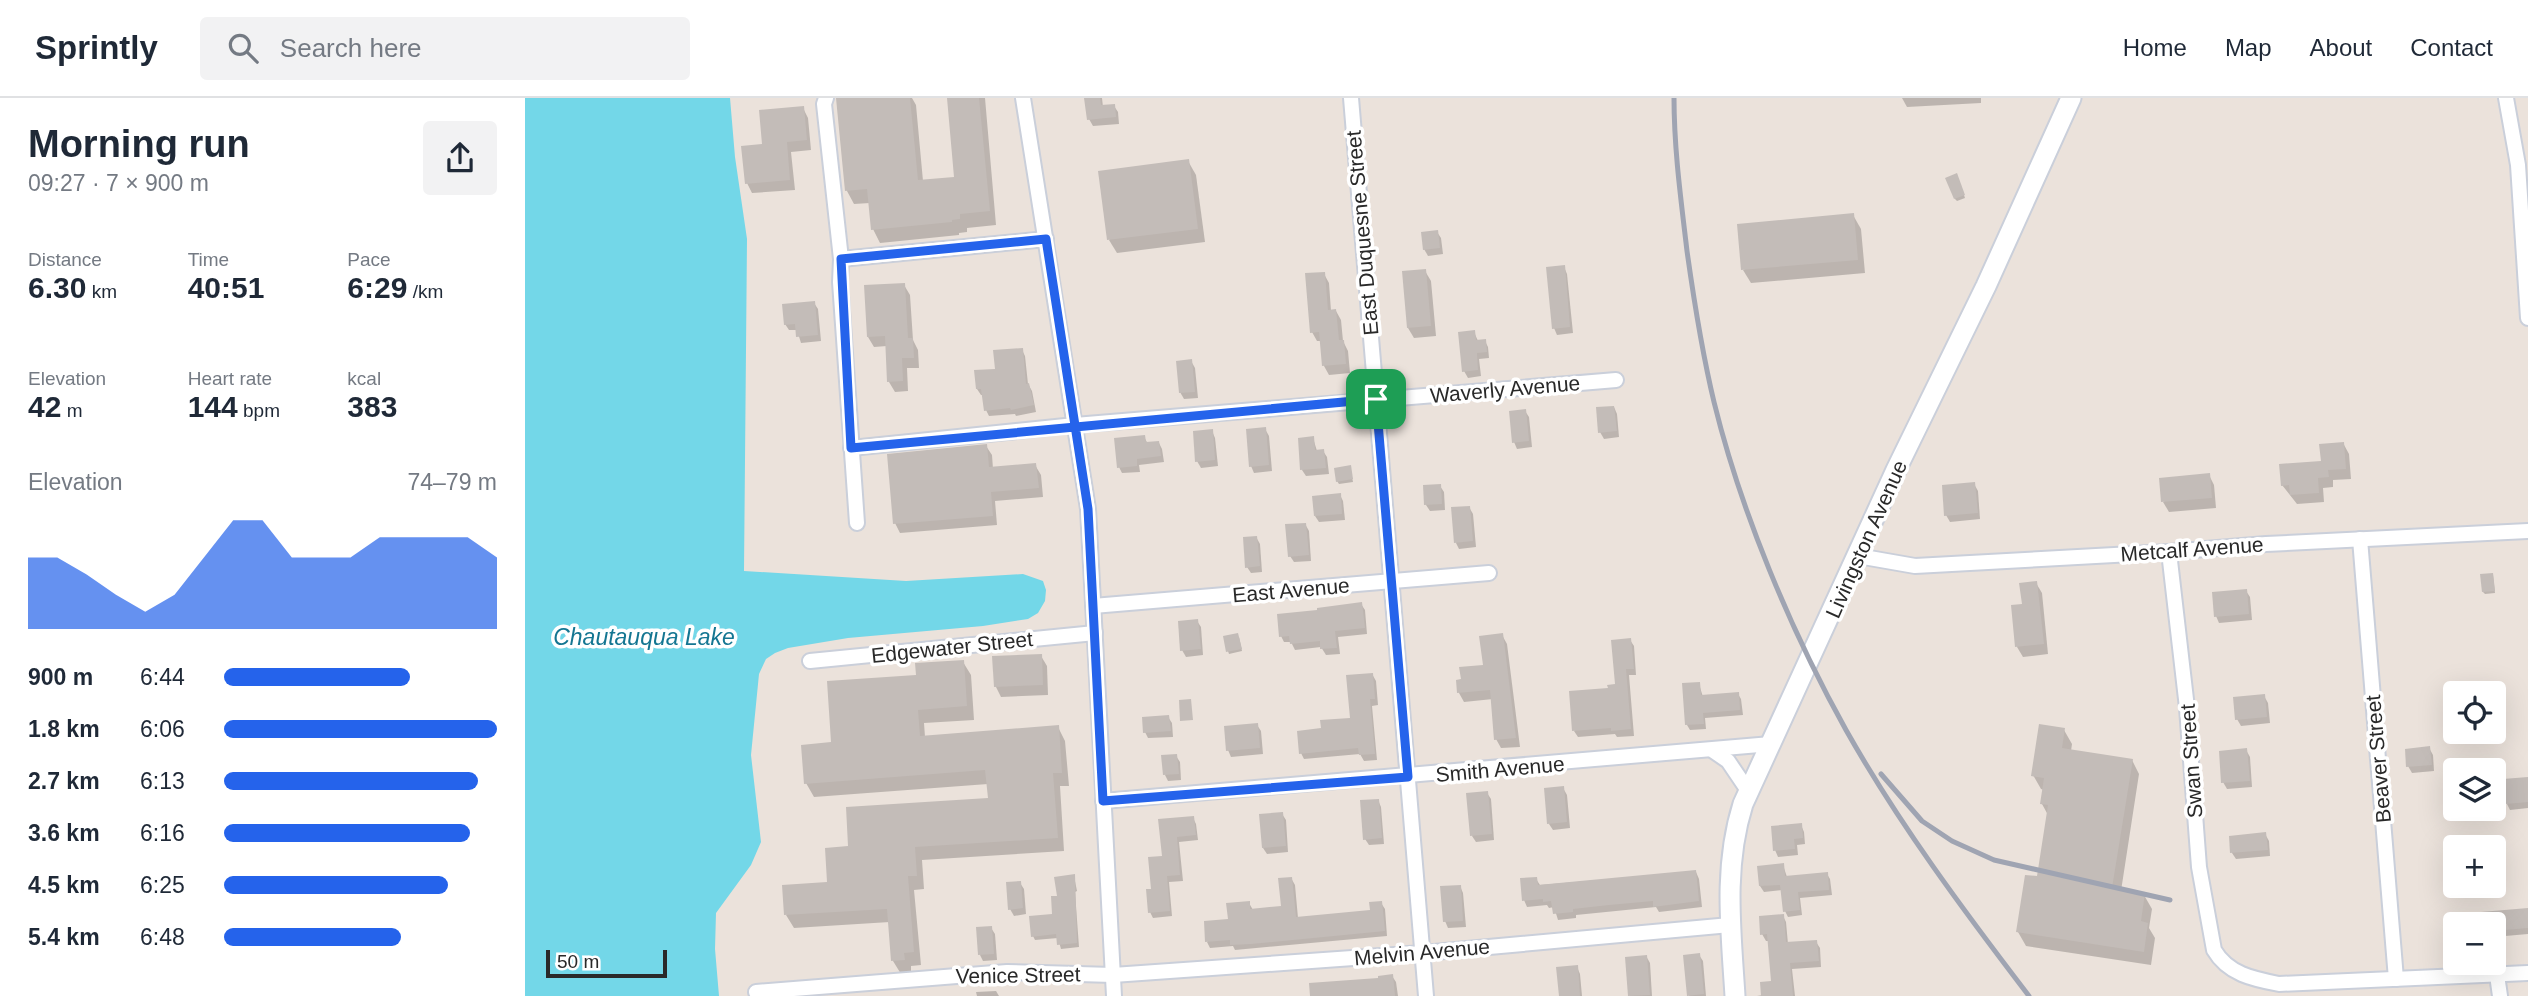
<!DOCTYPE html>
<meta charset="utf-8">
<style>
body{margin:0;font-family:Helvetica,sans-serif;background:#f2f2f3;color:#1f2937;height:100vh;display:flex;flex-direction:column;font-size:26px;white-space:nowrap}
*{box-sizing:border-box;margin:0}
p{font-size:23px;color:#747a83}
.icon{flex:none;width:38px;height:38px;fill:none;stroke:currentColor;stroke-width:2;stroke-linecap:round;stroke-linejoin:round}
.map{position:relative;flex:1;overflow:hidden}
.drawer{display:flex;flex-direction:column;background:#fff;width:525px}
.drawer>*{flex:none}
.controls{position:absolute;left:1918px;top:583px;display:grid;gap:14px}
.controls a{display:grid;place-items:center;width:63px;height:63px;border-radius:7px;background:#fff;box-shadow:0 7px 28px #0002;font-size:35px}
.scale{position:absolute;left:21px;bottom:18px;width:121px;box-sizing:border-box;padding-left:7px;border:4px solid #292929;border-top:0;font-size:19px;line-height:24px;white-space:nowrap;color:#292929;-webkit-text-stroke:5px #fff;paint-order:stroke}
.pin{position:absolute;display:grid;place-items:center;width:60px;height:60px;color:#fff;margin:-30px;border-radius:14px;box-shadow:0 4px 10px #0006}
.round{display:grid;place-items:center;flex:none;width:74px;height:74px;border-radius:7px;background:#f2f2f3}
.overview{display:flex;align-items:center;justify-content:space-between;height:119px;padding:0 28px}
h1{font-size:38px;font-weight:800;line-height:52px}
.metrics{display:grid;grid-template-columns:repeat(3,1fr);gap:10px;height:119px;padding:7px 28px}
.metrics div{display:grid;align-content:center}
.metrics b{font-size:30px;font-weight:800}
.metrics small{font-size:19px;font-weight:400}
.metrics p{font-size:19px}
.chart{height:196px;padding:14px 28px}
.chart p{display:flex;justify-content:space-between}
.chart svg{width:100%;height:126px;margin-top:7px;fill:#2563eb;opacity:.7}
ul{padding:0 28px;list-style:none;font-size:23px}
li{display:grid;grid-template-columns:112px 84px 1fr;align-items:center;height:52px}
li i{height:18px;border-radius:9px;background:#2563eb}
header{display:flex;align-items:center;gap:42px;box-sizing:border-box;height:98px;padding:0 35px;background:#fff;border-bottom:2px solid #e0e1e3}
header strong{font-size:33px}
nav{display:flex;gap:38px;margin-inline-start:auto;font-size:24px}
.search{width:490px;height:63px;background:#f2f2f3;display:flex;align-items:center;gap:18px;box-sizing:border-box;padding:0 24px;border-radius:7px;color:#747a83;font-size:26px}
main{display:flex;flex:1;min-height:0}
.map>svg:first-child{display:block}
</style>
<header>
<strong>Sprintly</strong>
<div class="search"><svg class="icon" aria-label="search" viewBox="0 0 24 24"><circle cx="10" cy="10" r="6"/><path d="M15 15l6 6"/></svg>Search here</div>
<nav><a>Home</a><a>Map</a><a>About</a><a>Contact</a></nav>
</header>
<main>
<section class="drawer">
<div class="overview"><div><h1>Morning run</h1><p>09:27 · 7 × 900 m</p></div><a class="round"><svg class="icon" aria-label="share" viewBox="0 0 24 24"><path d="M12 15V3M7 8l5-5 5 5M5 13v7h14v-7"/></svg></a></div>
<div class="metrics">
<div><p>Distance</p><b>6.30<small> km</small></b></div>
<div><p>Time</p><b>40:51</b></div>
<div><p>Pace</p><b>6:29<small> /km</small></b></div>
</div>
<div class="metrics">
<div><p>Elevation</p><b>42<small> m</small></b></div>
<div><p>Heart rate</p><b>144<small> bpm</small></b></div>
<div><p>kcal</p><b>383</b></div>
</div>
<div class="chart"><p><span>Elevation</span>74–79 m</p>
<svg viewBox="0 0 160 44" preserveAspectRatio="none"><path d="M0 44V19L10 19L20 25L30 32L40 38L50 32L60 19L70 6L80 6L90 19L100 19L110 19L120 12L130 12L140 12L150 12L160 19V44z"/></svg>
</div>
<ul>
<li><b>900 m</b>6:44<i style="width:68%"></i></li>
<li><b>1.8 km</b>6:06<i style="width:100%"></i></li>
<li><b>2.7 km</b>6:13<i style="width:93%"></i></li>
<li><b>3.6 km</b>6:16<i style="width:90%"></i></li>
<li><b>4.5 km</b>6:25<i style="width:82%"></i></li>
<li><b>5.4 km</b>6:48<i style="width:65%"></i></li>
</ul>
</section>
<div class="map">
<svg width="2003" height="898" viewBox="0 0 2003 898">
<rect width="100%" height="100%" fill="#ebe2db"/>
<path fill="#73d7e8" d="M0,0H205L210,59L222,141L219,473L381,483L498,476L518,483L521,492L520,503L513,515L503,521L458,528L323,540L263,550L250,555L241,561L234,576L226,657L236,744L226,767L191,815L190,851L194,898H0Z"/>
<g fill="#0003">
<path d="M316,0H387L391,7L398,83L431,80L423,0H460L471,127L442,130V134L434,135V137L355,145L348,131L345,105L329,106L322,93Z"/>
<path d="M561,0H577L578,9L589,8L593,14L594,26L568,28L564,21Z"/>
<path d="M1377,0H1456V5L1382,9Z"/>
<path d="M278,10L283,20L286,52L266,54L270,92L227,95L222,85L238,48Z"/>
<path d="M663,63L671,77L680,144L592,155L584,142Z"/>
<path d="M1433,80L1440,100L1432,103L1430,101Z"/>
<path d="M1328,117L1336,131L1340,175L1226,185L1218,172Z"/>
<path d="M912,134L916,140L918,156L903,158L899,151Z"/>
<path d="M1039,169L1042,176L1048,235L1032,237L1029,230Z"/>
<path d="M900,173L906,183L911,238L889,240L883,230Z"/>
<path d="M799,176L804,185L806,213H811L816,222L818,243L823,253L825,275L804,277L799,268L797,243H792L787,234Z"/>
<path d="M379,187L385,197L388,242L393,252L394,270H382L383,293L370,294L364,284L362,248L349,249L343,239Z"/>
<path d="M289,205L293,211L296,243L276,245L272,232H264L260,226Z"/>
<path d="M949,234L953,243H960L963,249L964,260L954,261L956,278L943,280L939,273Z"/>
<path d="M497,252L500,258L503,286L507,293L511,314L491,318L490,316L464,318L461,312L459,297H456L452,291Z"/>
<path d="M666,263L670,270L673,300L659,301L655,294Z"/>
<path d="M1089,309L1092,316L1094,339L1079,341L1075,334Z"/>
<path d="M1000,313L1004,319L1007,349L992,351L989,344Z"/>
<path d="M740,331L744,338L747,373L729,375L726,368Z"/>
<path d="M687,333L690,340L693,368L676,370L672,363Z"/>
<path d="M619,339L623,346L634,345L637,351L639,364L614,367L615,374L597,375L594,369Z"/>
<path d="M788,340L792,353H798L802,359L804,376L781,378L777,372Z"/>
<path d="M1818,345L1824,356L1826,381L1808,382V389L1798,390L1799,404L1772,406L1757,387L1797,364Z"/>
<path d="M461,348L467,357L468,371L510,367L516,377L518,399L470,403L472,427L375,435L370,425Z"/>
<path d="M825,369L828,384L814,386L812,383Z"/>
<path d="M1684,377L1689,387L1691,410L1644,414L1638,404Z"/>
<path d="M1449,386L1453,393L1455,421L1425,424L1421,417Z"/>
<path d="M915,388L919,394L920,412L905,413L901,407L900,389Z"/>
<path d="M815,397L818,403L820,422L794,424L790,418Z"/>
<path d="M944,409L948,416L951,449L934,451L931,445Z"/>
<path d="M780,426L784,433L786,463L769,464L765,458Z"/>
<path d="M731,439L735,446L737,474L726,475L722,469Z"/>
<path d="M1968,477L1970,495L1960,496L1958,494Z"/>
<path d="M1511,485L1517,495L1523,556L1498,559L1492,549L1499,507Z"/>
<path d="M1721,493L1725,499L1727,522L1694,525L1691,518Z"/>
<path d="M836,506L840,512L842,536L813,539L815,556L801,557L796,549L770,552L766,544H759L756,538L824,509Z"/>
<path d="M672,523L676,529L678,557L661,559L657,552Z"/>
<path d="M977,537L982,546L995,649L976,650L971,641L968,601L939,604L934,595L933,583L960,568Z"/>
<path d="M714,539L717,553L704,556L703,553Z"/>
<path d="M1105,542L1109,548L1111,577H1104L1109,638L1092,639L1090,636L1053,639L1049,633L1084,591L1092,587Z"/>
<path d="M516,558L522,568L523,597L476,599L471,589L469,560Z"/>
<path d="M438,564L446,577L449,622L399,625L400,639L533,629L540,643L544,688H535L539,753L397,762L399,791L389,792L396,867L386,868V875L376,876L368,863L365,824L269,830L261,817L304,786L325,750L465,702L463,686L289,699L281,685L308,646L393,579Z"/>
<path d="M847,576L851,583L853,607L847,608L852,662L839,663L835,656L779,661L776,655L798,632L827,621Z"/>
<path d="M1174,586L1178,599L1213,596L1216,601L1218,617L1180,620L1181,631L1165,632L1162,627Z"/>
<path d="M1739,598L1743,605L1745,625L1716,628L1712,621Z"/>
<path d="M643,619L647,625L648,639L623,640L620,634Z"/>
<path d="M732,627L736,633L738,656L706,659L703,652Z"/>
<path d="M1539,632L1547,646L1546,653L1607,662L1614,676L1596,793L1619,797L1627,811L1624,830L1630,840L1626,867L1501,848L1493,834L1513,780L1523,717L1517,706L1519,692L1516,691L1508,677Z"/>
<path d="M1904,650L1908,657L1909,673L1887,675L1883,668Z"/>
<path d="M1721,652L1725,659L1727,689L1702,691L1698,684Z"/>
<path d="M651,658L655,664L656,682L643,683L640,677Z"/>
<path d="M2003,680V710L1985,712L1982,706Z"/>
<path d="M1038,690L1042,697L1045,730L1028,732L1024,726Z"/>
<path d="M962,695L966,701L969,742L951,744L947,738Z"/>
<path d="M853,702L856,709L859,746L844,747L840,741Z"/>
<path d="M757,716L761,722L763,754L742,756L738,750Z"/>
<path d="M668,720L671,726L673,742L654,744L658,783L644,784L647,818L628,820L625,814L638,760L635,723Z"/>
<path d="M1276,727L1279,734L1280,746L1272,747L1273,757L1253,759L1250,752Z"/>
<path d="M1740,736L1744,743L1745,758L1711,761L1707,755L1706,739Z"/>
<path d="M1258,767L1262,779L1302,776L1305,781L1307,797L1275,800L1277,817L1263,819L1260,813L1257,792L1239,794L1235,788L1234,769Z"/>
<path d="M1171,774L1174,781L1177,809L1134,814L1131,809L1051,817V820L1033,822L1029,809L1024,810L1022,807L1002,809L999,802L1011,781L1015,787Z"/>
<path d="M549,778L552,793L550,794L554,849L536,851L533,840L510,842L508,838L529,818L534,799Z"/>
<path d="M766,780L770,787L773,820L847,814L856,805L860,811L862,838L710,852L708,848L685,850L682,844L724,805L728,812L758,810Z"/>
<path d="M495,785L499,791L501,816L489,818L485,811Z"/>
<path d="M935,788L938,795L941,829L923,830L920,823Z"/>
<path d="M2003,811V836L1969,839V826H1959Z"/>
<path d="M1258,818L1261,824L1263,846L1291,844L1295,850L1296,869L1267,871L1270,898H1232L1238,897L1248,885L1244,843H1241L1237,836Z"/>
<path d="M466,830L470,836L472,862L458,863L455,857Z"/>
<path d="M1174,857L1178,863L1181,898H1164Z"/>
<path d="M1121,858L1125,865L1127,898H1105L1102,860Z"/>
<path d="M1052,869L1055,876L1057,898H1035Z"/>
<path d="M867,878L871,884L873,898H787Z"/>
<path d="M471,893L474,898H452L451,894Z"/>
</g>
<g fill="#c3bcb8">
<path d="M311,0H385L393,82L429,79L422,0H454L465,113L435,116V121L427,122V124L346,132L342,91L320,93Z"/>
<path d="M559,0H575L576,7L590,6L591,19L562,22Z"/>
<path d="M279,8L282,42L262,44L265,82L220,86L216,48L237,46L234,12Z"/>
<path d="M664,61L673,131L582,142L573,73Z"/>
<path d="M1432,75L1440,97L1429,101L1420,80Z"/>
<path d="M1329,115L1333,162L1216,172L1212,126Z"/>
<path d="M913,132L915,150L898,152L896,134Z"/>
<path d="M1040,167L1045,229L1027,231L1021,169Z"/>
<path d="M901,171L906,228L882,230L877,173Z"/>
<path d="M800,174L803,212L811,211L814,242H819L821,266L797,268L794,234L785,235L780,175Z"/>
<path d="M380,185L383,240H388L389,260H377L378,283L362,284L360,238L342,239L339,187Z"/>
<path d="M290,203L293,237L271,239L270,226L259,227L257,206Z"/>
<path d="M950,232L951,242L961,241L962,254L952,255L953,272L937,274L933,234Z"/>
<path d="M498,250L501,286L504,285L509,307L486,312L485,310L459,313L456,291H451L449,272L470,271L468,252Z"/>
<path d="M667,261L670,294L654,295L651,263Z"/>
<path d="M1089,308L1092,333L1073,335L1071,309Z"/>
<path d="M1001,311L1004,343L987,345L984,313Z"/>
<path d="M741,329L744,367L724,369L721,331Z"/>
<path d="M688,331L690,362L670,364L668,333Z"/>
<path d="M620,337L621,344L634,343L636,358L612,361V368L592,370L589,340Z"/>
<path d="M789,338L790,352L799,351L801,370L775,372L773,340Z"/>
<path d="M1819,344L1821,371L1803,372L1804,379L1793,380L1794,395L1765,397L1764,387L1756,388L1754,366L1796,363L1794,346Z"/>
<path d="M462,346L464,369L511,365L514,390L466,394L468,418L368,426L362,356Z"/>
<path d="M826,367L828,381L811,384L809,370Z"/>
<path d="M1685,375L1687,400L1636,404L1634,380Z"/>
<path d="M1450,384L1453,415L1419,418L1417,387Z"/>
<path d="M916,386L917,406L899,407L898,387Z"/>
<path d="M816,395L817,416L789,418L787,398Z"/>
<path d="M945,408L948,443L929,445L926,409Z"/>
<path d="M781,425L784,457L763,459L760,426Z"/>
<path d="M732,438L735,468L720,470L718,439Z"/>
<path d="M1968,475L1970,493L1957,494L1955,476Z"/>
<path d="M1512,483L1519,546L1490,549L1486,507L1497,506L1494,485Z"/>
<path d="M1722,491L1724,516L1689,519L1687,494Z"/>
<path d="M837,504L840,530L810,533L812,550L795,551V543L765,546L764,538L754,539L752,516L792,512V510Z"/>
<path d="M673,521L676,551L655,553L653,523Z"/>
<path d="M713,535L717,551L701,554L698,538Z"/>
<path d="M978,535L991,640L969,642L965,592L932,595L931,582L936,581L934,569L958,567L954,538Z"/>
<path d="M1106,540L1109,571H1101L1106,631L1086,633V630L1047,633L1044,593L1083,590L1082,587L1090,586L1086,542Z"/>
<path d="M517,556L518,587L469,589L467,558Z"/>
<path d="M439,562L442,608L393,612L395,638L534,627L537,675H528L533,740L390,749L392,778H383L389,854L379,855L380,862L366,863L362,811L259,817L257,787L302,784L300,750L323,748L321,709L463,700L460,672L279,686L276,647L306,644L302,583L391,577L390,565Z"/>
<path d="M848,575L850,601H845L850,656L834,657L833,650L774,656L772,633L796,630L795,622L825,620L821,577Z"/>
<path d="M1175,584L1176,597L1214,594L1215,612L1178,615L1179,626L1160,627L1157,585Z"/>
<path d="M1740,596L1742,619L1710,622L1708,599Z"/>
<path d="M666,601L668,622L655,623L654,602Z"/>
<path d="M644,617L646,633L618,635L617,619Z"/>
<path d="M733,625L735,650L701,653L699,628Z"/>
<path d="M1514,626L1540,630L1537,650L1608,661L1587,790L1620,795L1616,823L1623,825L1619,854L1491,834L1500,777L1512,778L1523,707L1515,706L1519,680L1506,678Z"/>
<path d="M1905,648L1907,667L1881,669L1880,651Z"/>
<path d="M1722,650L1725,683L1696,685L1694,653Z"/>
<path d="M652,656L654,676L638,677L636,657Z"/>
<path d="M2003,679V704L1980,706L1978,681Z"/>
<path d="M1039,688L1042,724L1022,726L1019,690Z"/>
<path d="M963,693L967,736L945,738L941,695Z"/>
<path d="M854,701L857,740L838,742L835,702Z"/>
<path d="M758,714L761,748L737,750L734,716Z"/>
<path d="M669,718L671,737L652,739L655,777L642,778L645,813L623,815L621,791H626L623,759L637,758L633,721Z"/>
<path d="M1277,725L1278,740L1269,741L1270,751L1248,753L1246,728Z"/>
<path d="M1741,734L1743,752L1705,755L1704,738Z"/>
<path d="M1259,765L1260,778L1303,774L1304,792L1273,794L1275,812L1258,814L1255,787L1234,788L1232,768Z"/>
<path d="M1171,772L1174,803L1128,809V803L1084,807L1048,811V814L1028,816L1026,803L1018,804V801L997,803L995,780L1012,779L1013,787Z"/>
<path d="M550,776L552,845L532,847L531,836L506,839L504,818L527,816L526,798H532L529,779Z"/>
<path d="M767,779L771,819L845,812L844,804L857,803L860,833L726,846L705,847V842L680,844L679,823L703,821L701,805L725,803V811L756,808L753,780Z"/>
<path d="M496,783L498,810L483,812L481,784Z"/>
<path d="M936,787L938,823L918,824L915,788Z"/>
<path d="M2003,810V830L1969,833V826H1957L1956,814Z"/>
<path d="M1259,816L1261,844L1292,842L1294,863L1265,865L1268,898H1236L1235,884L1246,883L1242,836L1235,837L1234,818Z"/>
<path d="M467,828L469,856L453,857L451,829Z"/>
<path d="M1175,855L1179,896L1162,898L1158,857Z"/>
<path d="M1122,857L1125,897L1103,898L1100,859Z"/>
<path d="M1053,867L1055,898H1034L1031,869Z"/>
<path d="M868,876L870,898H785L784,885L853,880V878Z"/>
</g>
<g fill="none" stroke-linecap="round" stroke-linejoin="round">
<g stroke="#cacfda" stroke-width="18">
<g id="minor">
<path d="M301,0L299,6L316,161L315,184L332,425"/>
<path d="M498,0L563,411L589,898"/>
<path d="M826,0L901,898"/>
<path d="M1981,0L1993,67L2003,220"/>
<path d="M316,161L521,141"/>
<path d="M326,350L550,327L1091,282"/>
<path d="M1835,441L1871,881"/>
<path d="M1644,454L1662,610L1674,769L1689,852C1703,876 1728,881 1754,886L2003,875"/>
<path d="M1333,458L1390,468L1644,454L1741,446L2003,433"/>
<path d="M568,508L964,475"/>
<path d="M285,563L570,535"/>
<path d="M1187,652L1203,663L1224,694"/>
<path d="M578,703L1246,646"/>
<path d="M1972,877L1975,898"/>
<path d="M231,894L482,874L588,877L898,855L1205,827"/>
</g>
</g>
<g stroke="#cacfda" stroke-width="23">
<path id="tertiary" d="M1210,898C1206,833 1198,769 1218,706L1371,372L1461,188L1546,0"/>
</g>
<use href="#minor" stroke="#fff" stroke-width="14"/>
<use href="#tertiary" stroke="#fff" stroke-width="19"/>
<g stroke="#9fa4b2" stroke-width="5">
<path d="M1149,0C1149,51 1156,102 1162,153C1169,203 1177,254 1189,304C1216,414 1266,533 1321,632C1374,726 1439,813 1504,898"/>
<path d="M1356,676L1397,723L1427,743L1469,762L1645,802"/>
</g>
</g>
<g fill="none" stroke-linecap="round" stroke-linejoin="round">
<g stroke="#fff" stroke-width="14">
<path id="route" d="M851,301L326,350L316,161L521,141L563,411L578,703L883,679L851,301"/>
</g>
<use href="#route" stroke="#2563eb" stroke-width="9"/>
</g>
<g text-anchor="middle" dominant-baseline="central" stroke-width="7" stroke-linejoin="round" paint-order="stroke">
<g font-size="21" fill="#292929" stroke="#fff">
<text transform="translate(837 135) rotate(-95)">East Duquesne Street</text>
<text transform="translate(980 291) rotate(-5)">Waverly Avenue</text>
<text transform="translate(1341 441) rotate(-66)">Livingston Avenue</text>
<text transform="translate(1667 451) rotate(-4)">Metcalf Avenue</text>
<text transform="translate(766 492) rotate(-5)">East Avenue</text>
<text transform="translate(427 549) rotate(-6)">Edgewater Street</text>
<text transform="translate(1853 661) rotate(-95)">Beaver Street</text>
<text transform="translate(1666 663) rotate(-94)">Swan Street</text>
<text transform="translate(975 671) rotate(-5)">Smith Avenue</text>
<text transform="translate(897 854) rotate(-5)">Melvin Avenue</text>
<text transform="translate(493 877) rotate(-1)">Venice Street</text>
</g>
<g font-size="23" font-style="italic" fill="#147692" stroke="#fff">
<text x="119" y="539">Chautauqua Lake</text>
</g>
</g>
</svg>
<div class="controls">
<a><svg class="icon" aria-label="locate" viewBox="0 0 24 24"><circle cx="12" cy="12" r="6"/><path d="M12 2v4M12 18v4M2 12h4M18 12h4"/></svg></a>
<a><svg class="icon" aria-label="layers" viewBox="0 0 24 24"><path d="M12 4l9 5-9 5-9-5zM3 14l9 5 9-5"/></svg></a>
<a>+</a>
<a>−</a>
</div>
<div class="scale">50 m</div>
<div class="pin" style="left:851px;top:301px;background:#1e9e55"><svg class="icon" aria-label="arrive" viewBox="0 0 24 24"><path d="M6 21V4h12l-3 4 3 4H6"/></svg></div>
</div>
</main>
